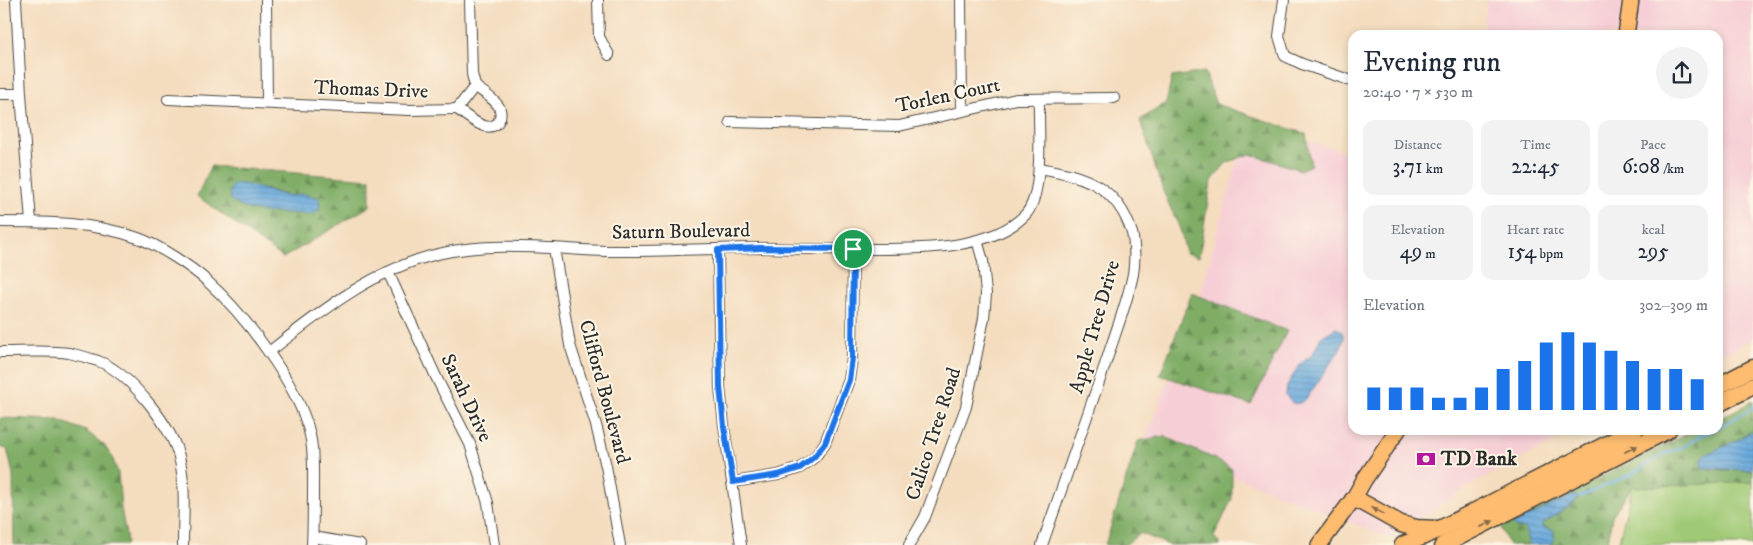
<!DOCTYPE html>
<meta charset="utf-8">
<style>
body{margin:0;font-family:"IM FELL DW Pica",serif;background:#f2f2f3;color:#1f2937;height:100vh;display:flex;flex-direction:column;font-size:19px;white-space:nowrap}
*{box-sizing:border-box;margin:0}
p{font-size:16px;color:#747a83}
.icon{flex:none;width:28px;height:28px;fill:none;stroke:currentColor;stroke-width:2;stroke-linecap:round;stroke-linejoin:round}
.map{position:relative;flex:1;overflow:hidden}
.drawer{position:absolute;left:1348px;top:30px;width:375px;height:405px;display:flex;flex-direction:column;background:#fff;border-radius:15px;box-shadow:0 2px 8px #0003}
.drawer>*{flex:none}
.pin{position:absolute;display:grid;place-items:center;width:42px;height:42px;color:#fff;margin:-21px;border:2px solid #fff;border-radius:50%;box-shadow:0 1px 5px #0007}
.round{display:grid;place-items:center;flex:none;width:52px;height:52px;border-radius:26px;background:#f2f2f3}
.headline{display:flex;align-items:center;justify-content:space-between;height:85px;padding:0 15px}
h1{font-size:28px;font-weight:600;line-height:38px}
.metrics{display:grid;grid-template-columns:repeat(3,1fr);gap:8px;height:85px;padding:5px 15px}
.metrics div{display:grid;align-content:center;border-radius:12px;background:#f2f2f3;text-align:center}
.metrics b{font-size:21px;font-weight:600}
.metrics small{font-size:14px;font-weight:400}
.metrics p{font-size:14px}
.chart{height:140px;padding:10px 15px}
.chart p{display:flex;justify-content:space-between}
.chart svg{width:100%;height:90px;margin-top:5px;stroke:#1a73e8;stroke-width:6}
.map>svg:first-child{display:block}
</style>
<div class="map">
<svg width="1753" height="545" viewBox="0 0 1753 545">
<defs>
<pattern id="forest-firs" width="22" height="20" patternUnits="userSpaceOnUse" patternTransform="scale(1.25)"><rect width="22" height="20" fill="#7fad66"/><path d="M5 1l3.5 6h-7zM16 11l3.5 6h-7z" fill="#688d54"/></pattern>
<pattern id="water-rules" width="6" height="5" patternUnits="userSpaceOnUse" patternTransform="scale(1.25)"><rect width="6" height="5" fill="#68a9dc"/><path d="M0 2.5h6" fill="none" stroke="#568ab3"/></pattern>
</defs>
<rect width="100%" height="100%" fill="#fcf5e5"/>
<filter id="ink" filterUnits="userSpaceOnUse"><feTurbulence type="fractalNoise" baseFrequency=".02" numOctaves="2"/><feDisplacementMap in="SourceGraphic" scale="10" xChannelSelector="R" yChannelSelector="G"/><feConvolveMatrix kernelMatrix="1 2 1 2 8 2 1 2 1" color-interpolation-filters="sRGB"/></filter>
<filter id="wash" filterUnits="userSpaceOnUse"><feTurbulence type="fractalNoise" baseFrequency=".0096" numOctaves="4" result="noise"/><feDisplacementMap in="SourceGraphic" scale="20" xChannelSelector="R" yChannelSelector="G"/><feGaussianBlur stdDeviation="1.12" result="paint"/><feColorMatrix in="noise" values="0 0 0 0 0 0 0 0 0 0 0 0 0 0 0 0 0 1.4 0 .05"/><feComposite in="paint" operator="in"/></filter>
<g filter="url(#wash)">
<rect width="100%" height="100%" fill="#f4dcbe"/>
<g fill="#f6cfd6">
<path d="M1487,0H1753V339L1718,357V35H1482Z"/>
<path d="M1248,123L1352,154V430H1576L1476,482L1389,538L1145,441L1200,295Z"/>
</g>
<path fill="#9fc975" stroke="#657a50" d="M1753,482V545H1618L1632,487Z"/>
<g fill="url(#forest-firs)" stroke="#556c48" fill-rule="evenodd">
<path d="M1205,72L1216,104L1306,134L1311,165L1300,170L1250,154L1226,163L1211,182L1199,257L1186,253L1180,229L1163,191L1140,120L1166,103L1172,77Z"/>
<path d="M211,166L370,179V206L283,258L197,196ZM266,189L288,196L303,194L301,213C291,212 283,214 273,211Z"/>
<path d="M1192,293L1287,331L1251,405L1160,375Z"/>
<path d="M1753,401V430L1740,439L1706,455L1702,460V469L1753,470V482L1632,487L1612,516L1608,543L1606,545H1549L1551,544L1548,528L1542,527V524L1574,503L1519,528H1525L1528,541L1530,545H1509L1501,528L1695,430H1718V419Z"/>
<path d="M0,418L58,420L86,431L104,445L112,457L118,473L121,508L127,541L126,545H14L13,474L7,449L0,447Z"/>
<path d="M1164,436L1215,459L1232,469V499L1214,537L1221,545H1169L1140,533L1125,545H1105L1138,441Z"/>
</g>
<g fill="url(#water-rules)" stroke="#4a6a84">
<path d="M234,184H244L288,196L303,194L319,198L320,209L311,215C287,210 249,218 230,199V190Z"/>
<path d="M1336,328C1346,331 1344,340 1341,348L1307,398C1298,406 1292,406 1286,395L1287,386L1299,365L1312,355L1321,337Z"/>
<path d="M1753,430V470L1702,468V459L1705,455L1740,439Z"/>
<path d="M1573,495L1579,497L1574,503L1542,524V527L1554,531V539L1551,544L1530,545L1528,541L1525,529L1515,527L1513,524Z"/>
</g>
<g fill="none" stroke-linecap="round" stroke-linejoin="round">
<g stroke="#68a9dc" stroke-width="2.5">
<path d="M1718,428L1750,410L1753,406"/>
<path d="M1579,497L1630,475L1662,455L1685,446L1702,435L1714,430"/>
</g>
</g>
</g>
<g filter="url(#ink)">
<g fill="none" stroke-linecap="round" stroke-linejoin="round">
<g stroke="#494641" stroke-width="12">
<g id="minor">
<path d="M16,0L21,94L31,222"/>
<path d="M266,0L267,103"/>
<path d="M598,0L599,37L609,55"/>
<path d="M961,0L962,111"/>
<path d="M1284,0L1279,36L1285,56L1302,64L1352,81"/>
<path d="M0,94H21"/>
<path d="M168,99L409,110L457,109L475,86L472,74L470,0"/>
<path d="M457,109C467,116 492,139 500,118C501,114 501,111 499,107C495,99 482,92 475,86"/>
<path d="M730,122L899,126L1016,99L1114,98"/>
<path d="M1039,168C1083,175 1117,185 1132,233C1135,245 1135,262 1133,274C1127,304 1115,333 1106,362C1085,423 1063,484 1042,545"/>
<path d="M0,222C47,222 94,222 138,238C158,245 190,266 206,280C244,314 299,385 310,435C314,452 313,471 313,488C313,507 313,526 312,545"/>
<path d="M554,248L570,345L596,425L606,466L620,545"/>
<path d="M718,250L720,387L724,426L741,545"/>
<path d="M388,272L438,381L470,444L488,503L494,545"/>
<path d="M0,352C19,352 51,350 69,353C78,355 89,358 98,361C130,373 174,428 180,461C186,489 183,517 183,545"/>
<path d="M269,352C320,312 374,269 438,254C490,241 553,249 607,251C659,252 711,248 762,248C798,249 833,250 868,249C914,249 990,251 1025,215C1045,195 1038,127 1039,99"/>
<path d="M733,482L778,475L800,468L815,457L825,443L849,380L852,358L853,249"/>
<path d="M313,537L360,545"/>
<path d="M909,545L925,517L966,407L984,318L986,294L983,261L977,240"/>
</g>
</g>
<g stroke="#494641" stroke-width="18">
<g id="primary">
<path d="M1626,35L1631,0"/>
<path d="M1319,545L1354,498L1364,480L1398,430"/>
</g>
</g>
<g stroke="#494641" stroke-width="19">
<g id="trunk">
<path d="M1718,386L1753,368"/>
<path d="M1718,404L1753,386"/>
<path d="M1354,498L1401,524L1416,528L1437,529"/>
<path d="M1403,545L1440,529L1635,430"/>
<path d="M1443,545L1668,430"/>
</g>
</g>
<use href="#minor" stroke="#fff" stroke-width="10"/>
<use href="#primary" stroke="#fdbc70" stroke-width="15"/>
<use href="#trunk" stroke="#fdbc70" stroke-width="16"/>
</g>
<defs><path id="oneway-solid" d="M-6-.8H1V-3.2L6.5 0L1 3.2V.8H-6Z" transform="scale(1.25)"/></defs>
<g fill="#8a6c4a">
<use href="#oneway-solid" transform="translate(1631 449) rotate(-27)"/>
<use href="#oneway-solid" transform="translate(1378 511) rotate(-151)"/>
<use href="#oneway-solid" transform="translate(1487 524) rotate(-27)"/>
</g>
</g>
<g fill="none" stroke-linecap="round" stroke-linejoin="round" filter="url(#ink)">
<g stroke="#fff" stroke-width="10">
<path id="route" d="M760,248L853,249L852,358L849,380L825,443L814,457L800,468L778,475L733,482L724,426L720,387L718,250Z"/>
</g>
<use href="#route" stroke="#1a73e8" stroke-width="6"/>
</g>
<defs>
<g id="bank-bare" transform="scale(1.5)"><path d="M-6-4H6V4H-6ZM0-2.3a2.3 2.3 0 1 0 0 4.6a2.3 2.3 0 1 0 0-4.6Z" fill="#b5179e" stroke="#fcf5e5" stroke-width="2.5" paint-order="stroke"/></g>
</defs>
<g fill-rule="evenodd">
<use href="#bank-bare" x="1426" y="459"/>
</g>
<g text-anchor="middle" dominant-baseline="central" stroke-width="4" stroke-linejoin="round" paint-order="stroke">
<g font-size="20" fill="#2b2b2b" stroke="#fcf5e5">
<text transform="translate(371 90) rotate(2)">Thomas Drive</text>
<text transform="translate(948 96) rotate(-12)">Torlen Court</text>
<text transform="translate(681 232) rotate(-1)">Saturn Boulevard</text>
<text transform="translate(1095 327) rotate(-74)">Apple Tree Drive</text>
<text transform="translate(604 392) rotate(75)">Clifford Boulevard</text>
<text transform="translate(466 398) rotate(65)">Sarah Drive</text>
<text transform="translate(934 434) rotate(-72)">Calico Tree Road</text>
</g>
<g font-size="20" font-weight="bold" fill="#2b2b2b" stroke="#fcf5e5" text-anchor="start">
<text x="1441" y="459">TD Bank</text>
</g>
</g>
</svg>
<div class="pin" style="left:853px;top:249px;background:#1e9e55"><svg class="icon" aria-label="arrive" viewBox="0 0 24 24"><path d="M6 21V4h12l-3 4 3 4H6"/></svg></div>
<section class="drawer">
<div class="headline"><div><h1>Evening run</h1><p>20:40 · 7 × 530 m</p></div><a class="round"><svg class="icon" aria-label="share" viewBox="0 0 24 24"><path d="M12 15V3M7 8l5-5 5 5M5 13v7h14v-7"/></svg></a></div>
<div class="metrics">
<div><p>Distance</p><b>3.71<small> km</small></b></div>
<div><p>Time</p><b>22:45</b></div>
<div><p>Pace</p><b>6:08<small> /km</small></b></div>
</div>
<div class="metrics">
<div><p>Elevation</p><b>49<small> m</small></b></div>
<div><p>Heart rate</p><b>154<small> bpm</small></b></div>
<div><p>kcal</p><b>295</b></div>
</div>
<div class="chart"><p><span>Elevation</span>302–309 m</p>
<svg viewBox="0 0 160 44" preserveAspectRatio="none"><path d="M5 44V33M15 44V33M25 44V33M35 44V38M45 44V38M55 44V33M65 44V24M75 44V20M85 44V11M95 44V6M105 44V11M115 44V15M125 44V20M135 44V24M145 44V24M155 44V29"/></svg>
</div>
</section>
</div>
